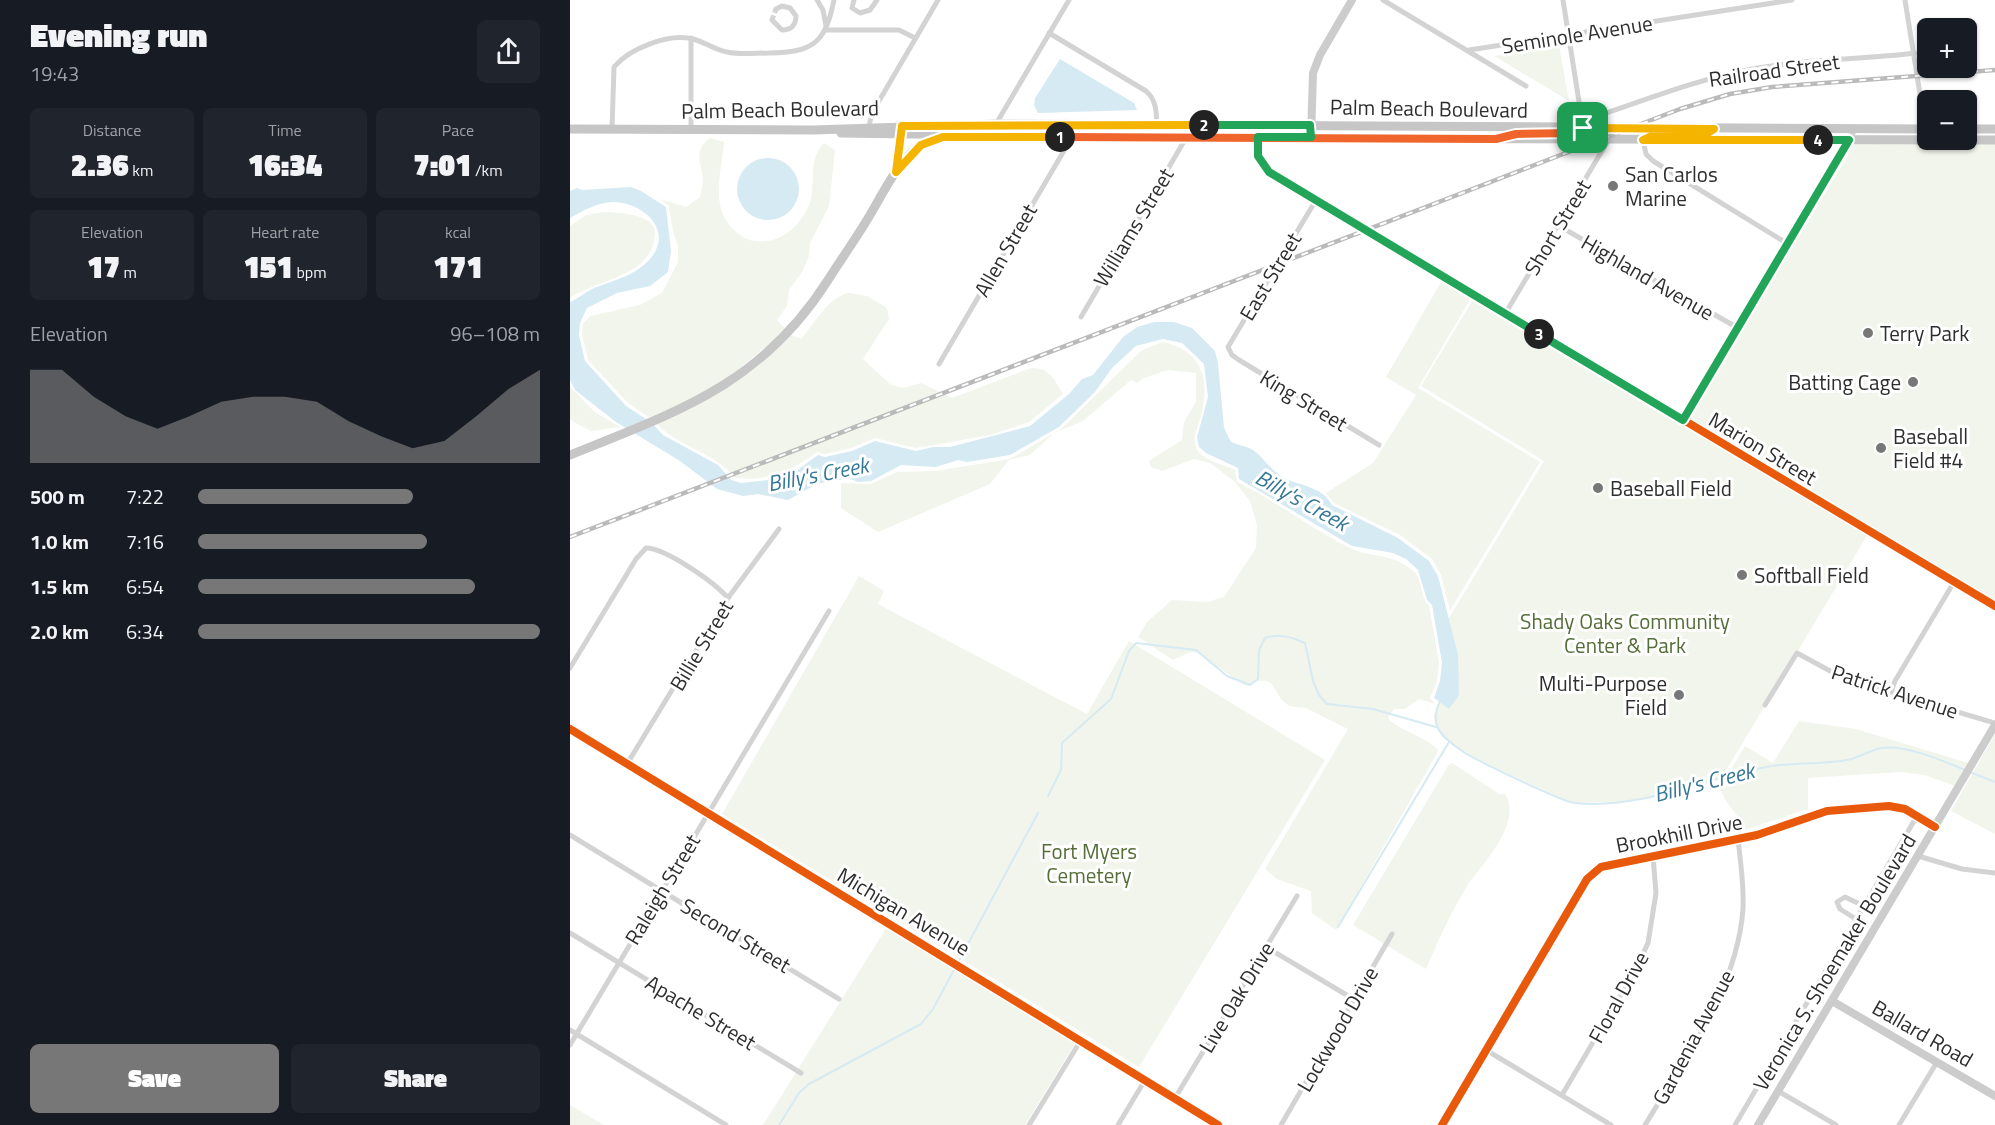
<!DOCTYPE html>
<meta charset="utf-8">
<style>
body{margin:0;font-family:"Titillium Web",sans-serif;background:#20242c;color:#f1f3f6;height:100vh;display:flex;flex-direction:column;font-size:22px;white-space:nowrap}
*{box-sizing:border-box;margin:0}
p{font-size:20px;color:#9ea1a6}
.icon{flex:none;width:33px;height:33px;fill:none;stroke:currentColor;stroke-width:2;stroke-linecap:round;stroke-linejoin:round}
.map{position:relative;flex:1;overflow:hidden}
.side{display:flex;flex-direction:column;background:#171b24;width:570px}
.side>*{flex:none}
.controls{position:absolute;left:1347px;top:18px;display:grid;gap:12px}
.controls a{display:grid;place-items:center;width:60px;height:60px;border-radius:9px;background:#171b24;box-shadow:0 2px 4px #0004;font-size:30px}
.pin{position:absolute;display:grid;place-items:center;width:51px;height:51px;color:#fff;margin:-26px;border-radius:12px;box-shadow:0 3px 9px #0006}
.km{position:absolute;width:30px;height:30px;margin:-15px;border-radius:50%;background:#222;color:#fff;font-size:16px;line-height:30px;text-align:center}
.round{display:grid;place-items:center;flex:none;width:63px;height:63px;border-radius:9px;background:#20242c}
.headline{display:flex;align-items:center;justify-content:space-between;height:102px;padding:0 30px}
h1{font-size:33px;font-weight:800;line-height:45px}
.stats{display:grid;grid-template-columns:repeat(3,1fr);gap:9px;height:102px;padding:6px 30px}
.stats div{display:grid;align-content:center;border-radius:9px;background:#20242c;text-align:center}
.stats b{font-size:30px;font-weight:800}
.stats small{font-size:16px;font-weight:400}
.stats p{font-size:16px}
.chart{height:168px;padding:12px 30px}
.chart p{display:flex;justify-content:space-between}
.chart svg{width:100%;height:108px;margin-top:6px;fill:#777;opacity:.7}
.button{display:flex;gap:12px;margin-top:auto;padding:12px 30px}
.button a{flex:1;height:69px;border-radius:9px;background:#777;color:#fff;font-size:24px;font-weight:800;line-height:69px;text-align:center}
.button a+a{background:#20242c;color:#f1f3f6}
ul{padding:0 30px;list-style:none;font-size:20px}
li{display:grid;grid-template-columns:96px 72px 1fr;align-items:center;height:45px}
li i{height:15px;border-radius:8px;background:#777}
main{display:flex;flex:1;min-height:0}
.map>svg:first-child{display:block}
</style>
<main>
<section class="side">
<div class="headline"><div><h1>Evening run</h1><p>19:43</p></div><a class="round"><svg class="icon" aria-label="share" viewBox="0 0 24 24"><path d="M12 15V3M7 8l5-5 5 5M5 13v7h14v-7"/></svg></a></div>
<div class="stats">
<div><p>Distance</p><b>2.36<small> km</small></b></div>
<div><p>Time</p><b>16:34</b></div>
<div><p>Pace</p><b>7:01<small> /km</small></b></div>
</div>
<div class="stats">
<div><p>Elevation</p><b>17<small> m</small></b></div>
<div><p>Heart rate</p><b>151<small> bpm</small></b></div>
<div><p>kcal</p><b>171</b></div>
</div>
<div class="chart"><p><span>Elevation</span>96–108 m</p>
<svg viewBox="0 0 160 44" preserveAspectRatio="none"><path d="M0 44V6L10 6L20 17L30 25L40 30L50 25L60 19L70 17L80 17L90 19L100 27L110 33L120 38L130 35L140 25L150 14L160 6V44z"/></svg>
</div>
<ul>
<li><b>500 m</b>7:22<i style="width:63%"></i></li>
<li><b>1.0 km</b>7:16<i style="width:67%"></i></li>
<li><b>1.5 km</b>6:54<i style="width:81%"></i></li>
<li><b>2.0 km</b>6:34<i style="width:100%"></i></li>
</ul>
<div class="button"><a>Save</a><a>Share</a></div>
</section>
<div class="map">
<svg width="1425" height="1125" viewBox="0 0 1425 1125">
<rect width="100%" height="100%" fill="#fff"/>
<g fill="#f1f5eb">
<path d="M989,46L999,101L924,56Z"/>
<path d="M140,138L154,142C152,169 140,204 161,227C171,238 181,243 197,241C218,239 239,216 242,194C244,176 240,157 254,143L265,150L259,206L240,243L239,256L232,272L219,290L217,306L207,320L216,330L148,386L81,419L58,403L18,360L12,334L13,324L20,316L70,305L92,293L108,262V245L103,232L99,206L90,199L116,207L130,197C132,189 134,181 132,173C129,156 126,149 140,138Z"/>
<path d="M1425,140V605L1223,486L1225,482L1119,418L1277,157L1282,141Z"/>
<path d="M34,212C48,213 87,213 85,235C82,277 27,279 0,298V226L16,215Z"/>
<path d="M874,277L902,296L848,388L970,462L880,610L871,575L862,559L830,535L764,503L756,493L803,463L846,395L816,377Z"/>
<path d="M279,293L297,296L317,308L319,319L293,359L321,385L333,388L351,383L382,398L461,368C480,367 485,381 493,394L459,422L420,435L346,448L305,438L281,448L255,454L247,452C224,469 194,484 164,477C145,452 108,447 87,424C138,403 183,375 222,335L231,339C243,325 259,296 279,293Z"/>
<path d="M904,298L1298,534L1151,779L1061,801L1002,803L898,755L873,738L866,727L864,716L877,683L870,633L974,461L851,386Z"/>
<path d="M593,342C633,351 640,380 631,416C628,427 622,437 626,447C630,460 655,465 665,470L667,482C705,500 740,528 778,547C801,559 817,551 842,570C854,578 849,597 859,606L869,663L867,681L860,698L865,704L849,699L835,709H824L818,717C822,728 854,735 868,750L866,755L766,930L742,913L741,891L707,879L695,869L778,729L736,708L719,706L711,699L702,684L697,681H686L676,686L627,653L621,652L603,660L568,637L577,622L602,600L637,602L654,597L686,548L687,525L680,501L664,481L640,463L624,459L592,471L581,467L579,461L612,440L614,422L626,402V373L598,370L574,378L567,383L561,380L513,421L484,433L460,455L439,460L420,484L308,532L271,508V483L301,484L327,472L366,471L440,459L491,429L572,350Z"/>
<path d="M0,387L25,412L50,427L21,431L0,420Z"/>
<path d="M289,576L314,591L308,604L517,714L559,641L755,760L569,1067L152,814Z"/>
<path d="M1229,721L1286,729L1398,763L1385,786L1355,775L1330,772L1238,778V809L1174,830L1176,827L1156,801L1147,783L1154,781L1175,746L1203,763Z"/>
<path d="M1425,734V834L1381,811Z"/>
<path d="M882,763L929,794H935C953,823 913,863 897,886C881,912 868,941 856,969L783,925L878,766Z"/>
<path d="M317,927L506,1042L455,1125H193Z"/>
<path d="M0,1105L34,1125H0Z"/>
</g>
<g fill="#d6eaf3">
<path d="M490,59L564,103L567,110L468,113L464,105L465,98Z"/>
<circle cx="198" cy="189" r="31"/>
<path d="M61,187L71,191L96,207L101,251L98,272L80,286L47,293L17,308L10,323L9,335L15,361L56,406L82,423L93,435L148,465L161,480L171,483L207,479L217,471H226L248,455L255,457L282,451L305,441L346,451L363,447H380L460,426L499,394L512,379L523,375L553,337L567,327L584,322H604L622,328L645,351L648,363L654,428L661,442C667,445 677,446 683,450C693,457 700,469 711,476C726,486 752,485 762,505L828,538L859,561L868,576L888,655L889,695L879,709L864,698L870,681L872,663L862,605L857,600L848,570L836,559L823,553L782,546L669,479L668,468L636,453L629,447L627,437L638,397L634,364L612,343L593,339L566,346L542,368L525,392L489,427L440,455L397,462L388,460L366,467L331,465L301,481L288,482L278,478L247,484L218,500L188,494L173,496L147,489L110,461L46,422L5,390L0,380V302C8,299 15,292 24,288C44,280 65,276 80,259C105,230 72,202 43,202C28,202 13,211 0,218V191L7,188L12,190Z"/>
</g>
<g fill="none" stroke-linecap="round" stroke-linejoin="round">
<g stroke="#d6eaf3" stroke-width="2">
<path d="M870,701C858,726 872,737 892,751C905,760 991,801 1004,803C1069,810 1133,779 1196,767C1222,762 1250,765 1277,760C1289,758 1300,750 1311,748C1337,745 1371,760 1395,770"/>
<path d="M1400,772L1425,782"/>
<path d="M478,796L491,770L492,743L541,699L559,651L566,643L626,650L657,676L680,685L688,679L689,650L695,638C710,633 721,637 735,643L743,681L749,695L757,704L803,709L866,727"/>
<path d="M768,927L879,742"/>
<path d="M209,1125L229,1093L239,1084L351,1024L363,1009L468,813"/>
</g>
<path stroke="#d5d5d5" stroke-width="5" stroke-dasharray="5 2.5" stroke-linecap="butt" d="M202,20L206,9"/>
<g stroke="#d3d3d3" stroke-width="5">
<path d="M247,0L253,10L256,26"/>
<path d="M284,0L282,8L290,13L300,10L307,0"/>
<path d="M813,0L956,86"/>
<path d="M993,0L1013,127"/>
<path d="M1335,0L1356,132"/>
<path d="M202,20L212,30C221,30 226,25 226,16L220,8L212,6L206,9"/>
<path d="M256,30H329L345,38"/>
<path d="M479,33L576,91C587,101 586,112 587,125"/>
<path d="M899,50L1222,0"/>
<path d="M1033,114C1081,98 1127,80 1177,70C1232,59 1289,60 1345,53"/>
<path d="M426,124L499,0"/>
<path d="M299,126L302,113L368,0"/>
<path d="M42,129L44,67C60,48 99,33 123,39C135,42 145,50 157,52C170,55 185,53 199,53C243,52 255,44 264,0"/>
<path d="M121,129V38"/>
<path d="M688,137C688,156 690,167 707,177L1425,606"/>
<path d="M1073,140L1076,154L1083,161L1218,244"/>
<path d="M746,200L658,347L662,355L669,360L809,445"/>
<path d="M989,226L1168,328"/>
<path d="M935,314L1039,139"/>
<path d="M511,317L616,138"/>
<path d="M369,364L502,137"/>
<path d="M1113,420L1286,128"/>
<path d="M0,668L66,559L76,548C96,548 145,583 158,598"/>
<path d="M1321,692L1325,681L1384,582"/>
<path d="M1195,705L1227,653L1273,678L1425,723"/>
<path d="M57,764L158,598L209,529"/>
<path d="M0,835L269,999"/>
<path d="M1348,856L1392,869L1425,873"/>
<path d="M1286,919L1270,909L1267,902L1275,897L1294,906"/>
<path d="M0,933L231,1073"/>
<path d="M696,947L785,1000"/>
<path d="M0,1030L156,1125"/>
<path d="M0,1045L259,611"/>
<path d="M916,1050L1041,1125"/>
<path d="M1208,1091L1266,1125"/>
<path d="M992,1095L1065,971L1078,943L1086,893L1083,856"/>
<path d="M605,1098L727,896"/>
<path d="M459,1125L511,1040"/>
<path d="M548,1125L575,1080"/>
<path d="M711,1125L822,934"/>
<path d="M872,1125L1017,879L1031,867L1187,835L1257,811L1319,806L1335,809L1365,827"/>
<path d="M1075,1125C1115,1058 1167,989 1173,909C1174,886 1171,863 1168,840"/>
<path d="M1165,1125L1347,816"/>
<path d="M1329,1125L1367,1062"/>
</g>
<g stroke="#ccc" stroke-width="8">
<path d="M741,137L743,73L750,55L782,0"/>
<path d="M0,729L648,1125"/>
<path d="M1262,1001L1425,1096"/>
<path d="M1188,1125L1425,725"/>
</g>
<g stroke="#c6c6c6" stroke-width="9">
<path d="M0,129L244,130L426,124L1358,129"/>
<path d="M1396,129H1425"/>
<path d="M271,133L616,138L1425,140"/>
<path d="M326,169L332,130"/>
<path d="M0,455C109,411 192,384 258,280C272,258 287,237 300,215C317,187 333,147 367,138"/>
</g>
<g stroke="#bababa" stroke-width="4.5">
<path id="rail" d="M0,537L1110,109L1160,94L1202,87L1425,70"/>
</g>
<use href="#rail" stroke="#fff" stroke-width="2" stroke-dasharray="7" stroke-linecap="butt"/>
<g stroke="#fff" stroke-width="11">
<g id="cycleway">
<path d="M688,137C688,156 690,167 707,177L1425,606"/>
<path d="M0,729L648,1125"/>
<path d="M872,1125L1017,879L1031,867L1187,835L1257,811L1319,806L1335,809L1365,827"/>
</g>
</g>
<use href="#cycleway" stroke="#e8590c" stroke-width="8"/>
</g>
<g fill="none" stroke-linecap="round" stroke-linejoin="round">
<g stroke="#fff" stroke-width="12">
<path id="split-1" d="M490,137L926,139L946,134L1003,133L1013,128"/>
</g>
<g stroke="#fff" stroke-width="12">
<path id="split-2" d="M490,137H373L351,145L326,172L332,126L634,125"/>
</g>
<g stroke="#fff" stroke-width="12">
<path id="split-3" d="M634,125H740L741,137H688V156L699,172L969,334"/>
</g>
<g stroke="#fff" stroke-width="12">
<path id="split-4" d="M969,334L1113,420L1279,140H1248"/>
</g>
<g stroke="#fff" stroke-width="12">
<path id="split-5" d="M1013,128L1144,129L1139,132H1090L1073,140H1248"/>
</g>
<use href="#split-1" stroke="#f0652b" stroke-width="8"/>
<use href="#split-2" stroke="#f5b400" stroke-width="8"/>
<use href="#split-3" stroke="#22a559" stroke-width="8"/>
<use href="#split-4" stroke="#22a559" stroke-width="8"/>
<use href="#split-5" stroke="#f5b400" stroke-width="8"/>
</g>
<g fill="#777" stroke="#fff" stroke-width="2">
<circle cx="1043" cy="186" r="6"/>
<circle cx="1298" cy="333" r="6"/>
<circle cx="1343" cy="382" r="6"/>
<circle cx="1311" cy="448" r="6"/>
<circle cx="1028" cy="488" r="6"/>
<circle cx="1172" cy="575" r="6"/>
<circle cx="1109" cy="695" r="6"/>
</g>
<g text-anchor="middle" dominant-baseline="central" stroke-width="6" stroke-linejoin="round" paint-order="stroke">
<g font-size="21" fill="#2e2e2e" stroke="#fff">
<text transform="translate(1007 34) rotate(-9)">Seminole Avenue</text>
<text transform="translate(1204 70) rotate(-8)">Railroad Street</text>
<text transform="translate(859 108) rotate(1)">Palm Beach Boulevard</text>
<text transform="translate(210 109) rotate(-1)">Palm Beach Boulevard</text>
<text transform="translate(563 227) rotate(-59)">Williams Street</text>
<text transform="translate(987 227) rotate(-59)">Short Street</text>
<text transform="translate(435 250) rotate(-60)">Allen Street</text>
<text transform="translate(700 276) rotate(-59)">East Street</text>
<text transform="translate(1078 277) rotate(30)">Highland Avenue</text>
<text transform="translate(734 400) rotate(31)">King Street</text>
<text transform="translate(1193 448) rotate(31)">Marion Street</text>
<text transform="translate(131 645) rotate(-59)">Billie Street</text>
<text transform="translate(1325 691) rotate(18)">Patrick Avenue</text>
<text transform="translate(1109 833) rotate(-11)">Brookhill Drive</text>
<text transform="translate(92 889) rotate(-59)">Raleigh Street</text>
<text transform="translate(334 911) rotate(31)">Michigan Avenue</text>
<text transform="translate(166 935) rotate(31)">Second Street</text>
<text transform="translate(1264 962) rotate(-59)">Veronica S. Shoemaker Boulevard</text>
<text transform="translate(666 997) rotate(-59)">Live Oak Drive</text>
<text transform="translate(1048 997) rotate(-61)">Floral Drive</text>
<text transform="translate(131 1012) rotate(31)">Apache Street</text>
<text transform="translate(767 1029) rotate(-60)">Lockwood Drive</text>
<text transform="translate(1353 1033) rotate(30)">Ballard Road</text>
<text transform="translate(1123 1037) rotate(-62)">Gardenia Avenue</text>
</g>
<g font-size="21" fill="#2e2e2e" stroke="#fff" text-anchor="start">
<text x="1055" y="174">San Carlos<tspan x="1055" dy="24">Marine</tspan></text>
<text x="1310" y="333">Terry Park</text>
<text x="1331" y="382" text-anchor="end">Batting Cage</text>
<text x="1323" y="436">Baseball<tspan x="1323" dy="24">Field #4</tspan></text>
<text x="1040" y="488">Baseball Field</text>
<text x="1184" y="575">Softball Field</text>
<text x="1097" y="683" text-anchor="end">Multi-Purpose<tspan x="1097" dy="24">Field</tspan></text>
</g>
<g font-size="21" fill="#556d37" stroke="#fff">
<text x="1055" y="621">Shady Oaks Community<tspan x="1055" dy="24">Center &amp; Park</tspan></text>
<text x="519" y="851">Fort Myers<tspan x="519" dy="24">Cemetery</tspan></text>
</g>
<g font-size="22" font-style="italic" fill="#357896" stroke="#fff">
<text transform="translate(248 474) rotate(-11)">Billy's Creek</text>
<text transform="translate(732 500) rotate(29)">Billy's Creek</text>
<text transform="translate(1134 782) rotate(-14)">Billy's Creek</text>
</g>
</g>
</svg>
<div class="controls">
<a>+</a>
<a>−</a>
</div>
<div class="pin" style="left:1013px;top:128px;background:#1e9e55"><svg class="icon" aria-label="arrive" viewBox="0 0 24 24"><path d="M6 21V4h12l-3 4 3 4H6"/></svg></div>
<b class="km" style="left:490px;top:137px">1</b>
<b class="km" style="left:634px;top:125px">2</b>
<b class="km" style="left:969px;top:334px">3</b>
<b class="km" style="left:1248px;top:140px">4</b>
</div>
</main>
